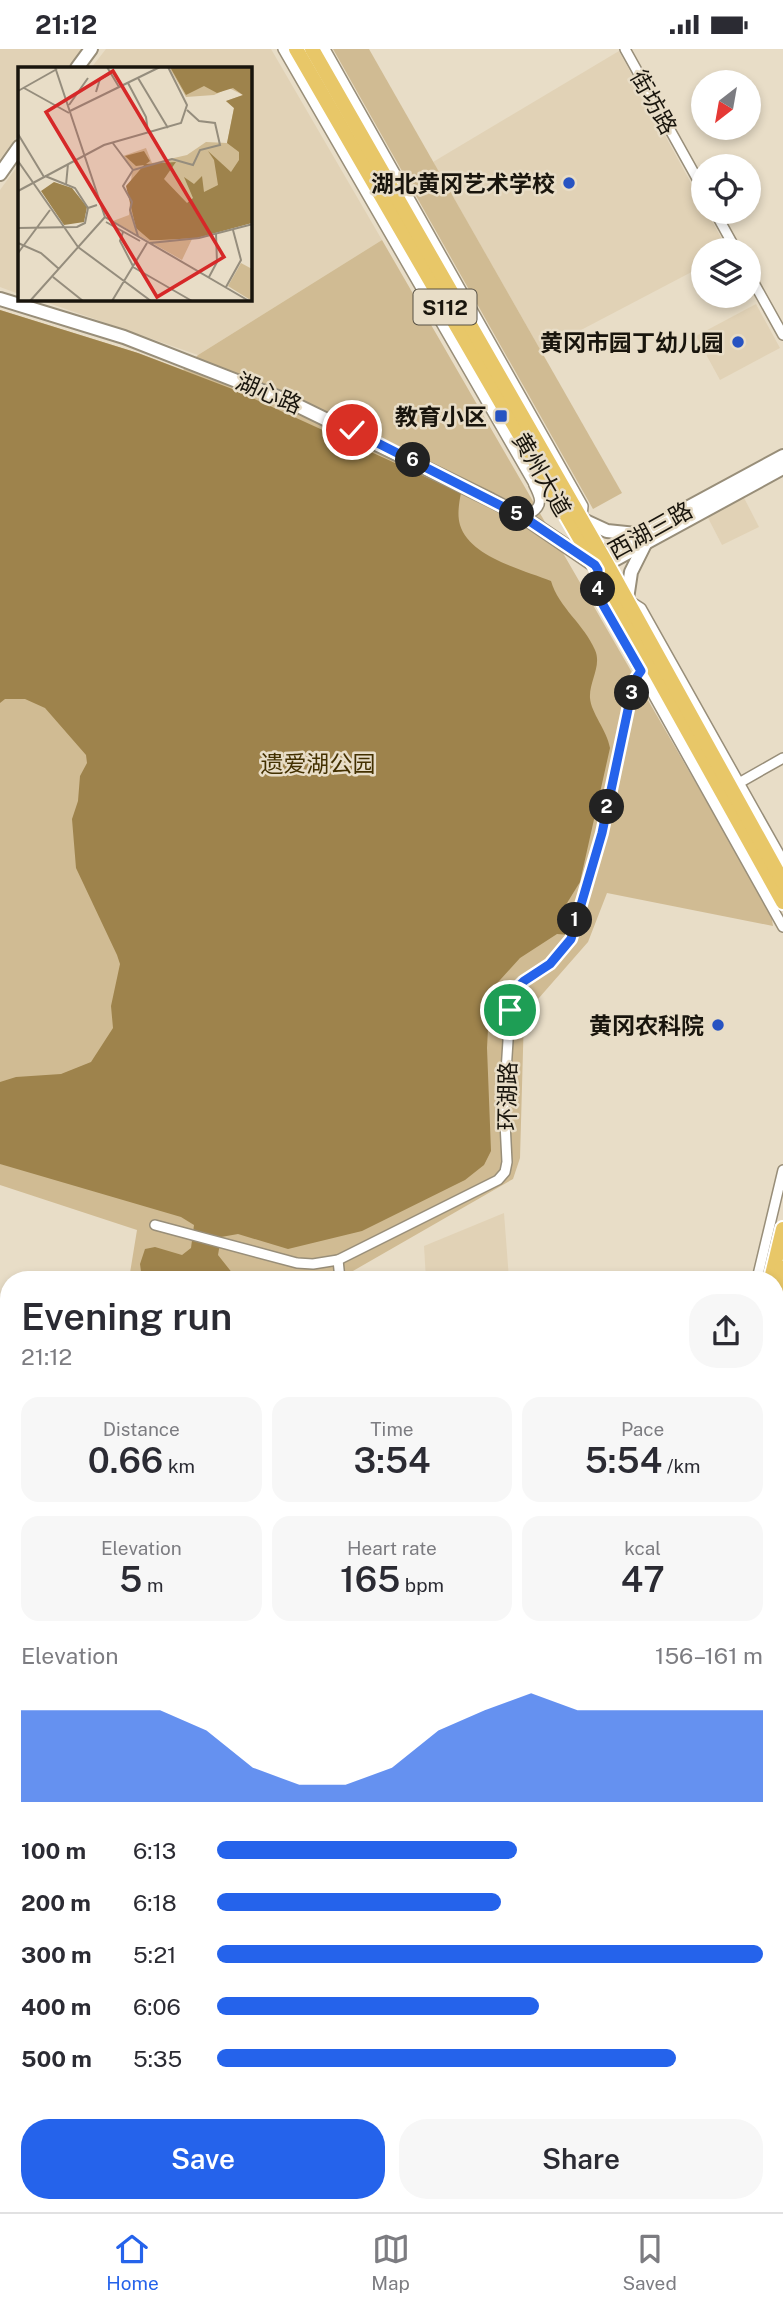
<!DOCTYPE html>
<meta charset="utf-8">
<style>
body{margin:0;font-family:"Public Sans","Noto Sans SC",sans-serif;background:#f7f7f7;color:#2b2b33;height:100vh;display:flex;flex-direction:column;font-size:26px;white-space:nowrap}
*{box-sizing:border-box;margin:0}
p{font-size:23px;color:#7c7c81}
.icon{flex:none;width:38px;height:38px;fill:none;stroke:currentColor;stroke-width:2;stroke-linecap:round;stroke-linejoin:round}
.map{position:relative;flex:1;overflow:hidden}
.side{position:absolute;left:0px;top:1222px;width:784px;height:942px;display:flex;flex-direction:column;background:#fff;border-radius:28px 28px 0 0;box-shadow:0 4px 10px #0003}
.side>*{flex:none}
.needle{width:46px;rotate:211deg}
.fabs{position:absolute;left:691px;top:21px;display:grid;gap:14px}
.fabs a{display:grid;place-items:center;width:70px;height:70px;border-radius:50%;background:#fff;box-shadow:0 4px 10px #0003;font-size:35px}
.pin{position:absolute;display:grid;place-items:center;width:60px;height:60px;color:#fff;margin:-30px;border:4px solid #fff;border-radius:50%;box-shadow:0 2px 7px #0007}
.km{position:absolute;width:35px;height:35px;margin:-18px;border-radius:50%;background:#222;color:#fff;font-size:19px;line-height:35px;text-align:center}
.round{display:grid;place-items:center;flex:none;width:74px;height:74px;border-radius:28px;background:#f7f7f7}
.headline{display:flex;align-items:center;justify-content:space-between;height:119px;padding:0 21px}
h1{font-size:38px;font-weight:600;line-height:52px}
.stats{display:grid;grid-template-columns:repeat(3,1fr);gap:10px;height:119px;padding:7px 21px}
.stats div{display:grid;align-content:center;border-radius:18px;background:#f7f7f7;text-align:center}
.stats b{font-size:35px;font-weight:600}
.stats small{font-size:19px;font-weight:400}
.stats p{font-size:19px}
.chart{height:196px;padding:14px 21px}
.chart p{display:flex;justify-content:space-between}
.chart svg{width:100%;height:126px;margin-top:7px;fill:#2563eb;opacity:.7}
.button{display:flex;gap:14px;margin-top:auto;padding:14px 21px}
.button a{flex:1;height:80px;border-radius:28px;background:#2563eb;color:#fff;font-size:28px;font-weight:600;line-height:80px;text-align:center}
.button a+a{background:#f7f7f7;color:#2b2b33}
ul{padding:0 21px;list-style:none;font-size:23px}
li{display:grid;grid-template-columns:112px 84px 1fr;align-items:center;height:52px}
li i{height:18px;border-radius:9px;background:#2563eb}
.status{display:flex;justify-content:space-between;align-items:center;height:49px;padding:0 35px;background:#fff;direction:ltr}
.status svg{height:19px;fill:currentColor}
.tabs{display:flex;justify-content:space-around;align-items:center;height:98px;border-top:2px solid #e1e1e2;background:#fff;font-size:19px;color:#7c7c81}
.tabs a{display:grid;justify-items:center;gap:4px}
.tabs .active{color:#2563eb}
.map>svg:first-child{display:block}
</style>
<div class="status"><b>21:12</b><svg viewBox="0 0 49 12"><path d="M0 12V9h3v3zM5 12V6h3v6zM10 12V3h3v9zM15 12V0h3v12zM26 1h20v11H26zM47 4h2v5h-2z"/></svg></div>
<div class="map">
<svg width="783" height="2163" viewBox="0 0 783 2163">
<rect width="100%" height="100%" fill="#e8ddc7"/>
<g fill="#e1d2b6">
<path d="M0,0H83L68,19H19V85L0,110Z"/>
<path d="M106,0H271L382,191L198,306L37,250H250V19H91Z"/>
<path d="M619,2L703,156L704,163H707L728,201H704L703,217L541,302L433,113Z"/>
<path d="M19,115V245L0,238V141Z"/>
<path d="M756,255L780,299L720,331L696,287Z"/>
<path d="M741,443L759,478L722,496L705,463Z"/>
<path d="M504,1164L509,1230H426L424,1197Z"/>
<path d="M0,2079H9V2154H20V2156H0Z"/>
<path d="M579,2154H634L639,2163H577Z"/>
</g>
<g fill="#d0bb93">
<path d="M333,0H369L622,444L593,460Z"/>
<path d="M382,191L771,864L773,877L607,844L588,893L524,966L520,1109L513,1130L339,1230H129L137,1181L0,1136V261L138,304L183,321L198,306Z"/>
</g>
<path fill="#9e834c" d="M0,261L138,304L235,341L461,444C459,454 457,466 460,476C470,508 523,521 551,532C559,559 584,575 595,601C602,617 589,632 590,649C591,664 607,681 610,699L580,833L559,867L572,875L570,886L557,885L520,909L490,942L487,999L491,1102L484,1116L465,1131L362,1182L288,1200L238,1185L221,1188L218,1206L237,1230H142L140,1215L145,1200L155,1198L182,1206L191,1199L194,1176L181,1168L0,1115V1033L16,1028L61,1025L91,1013L113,979L111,957L120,915L117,906L76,819L72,770L78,752L80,727L87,714L86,706L45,659L25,650H5L0,654Z"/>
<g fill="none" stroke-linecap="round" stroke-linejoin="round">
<g stroke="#988e79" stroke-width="12">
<g id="street">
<path d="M283,0L534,435L554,450"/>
<path d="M325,0L583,457L582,468"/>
<path d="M625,0L704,142"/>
<path d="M715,163L736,201"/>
<path d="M749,225L783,286"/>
<path d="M519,461L531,464C544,456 540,448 534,436"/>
<path d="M598,523V547L783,878"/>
<path d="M630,552L641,559L783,812"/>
<path d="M739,734L783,709"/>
<path d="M155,1176L297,1214L313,1215L338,1211L498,1131L505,1123L507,1113L504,1054L511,945L524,932L550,915L571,890L602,784L634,632L641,622L651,613"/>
<path d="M338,1211L340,1230"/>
<path d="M757,1230L783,1121"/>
<path d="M775,1301L783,1268"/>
<path d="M0,1496L9,1471"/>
<path d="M28,2154V2163"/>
<path d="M642,2154L647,2163"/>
<path d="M153,2163L170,2154"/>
<path d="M409,2163L429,2154"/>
<path d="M541,2163L543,2154"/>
<path d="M569,2163L571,2154"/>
</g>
</g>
<g stroke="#988e79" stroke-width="16">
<g id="secondary">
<path d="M77,19L91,0"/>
<path d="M0,125L19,98"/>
<path d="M0,250L124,288L288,352L491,451L525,469L594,516"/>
<path d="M581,470L607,482L636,485"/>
<path d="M597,513L602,505L783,407"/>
<path d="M599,515H607L783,419"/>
<path d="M627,550L631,523L645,495"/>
<path d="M0,1445L9,1447"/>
<path d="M0,1454L9,1457"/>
<path d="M775,1601L783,1602"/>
<path d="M775,1612H783"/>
<path d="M0,1994L9,1995"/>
</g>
</g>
<g stroke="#fff" stroke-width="18">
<g id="primary">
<path d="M296,0L598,521L783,853"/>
<path d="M312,0L607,515L783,833"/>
<path d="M771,1230L783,1180"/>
<path d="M775,1248L782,1219"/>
<path d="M551,2163L553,2154"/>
</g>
</g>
<use href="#street" stroke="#fff" stroke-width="9"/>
<use href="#secondary" stroke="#fff" stroke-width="12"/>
<use href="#primary" stroke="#e8c768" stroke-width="14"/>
</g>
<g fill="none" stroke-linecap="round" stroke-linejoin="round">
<g stroke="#fff" stroke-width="14">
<path id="route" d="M352,381L525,469L595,516L598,521V547L641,622L634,632L602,784L571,890L550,915L524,932L511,945L510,961"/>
</g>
<use href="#route" stroke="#2563eb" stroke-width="9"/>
</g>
<g fill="#2753c2" stroke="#e8ddc7" stroke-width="2.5">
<circle cx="569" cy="134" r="7"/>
<circle cx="738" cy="293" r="7"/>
<rect x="494" y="360" width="14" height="14" rx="3.5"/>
<circle cx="718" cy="976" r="7"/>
</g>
<g text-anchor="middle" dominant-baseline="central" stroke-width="5" stroke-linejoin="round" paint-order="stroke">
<rect fill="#e8ddc7" stroke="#575145" stroke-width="2" x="413.5" y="240.5" width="63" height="35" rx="5"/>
<g font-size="21" font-weight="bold" fill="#19150d">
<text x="445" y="258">S112</text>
</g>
<g font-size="23" fill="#19150d" stroke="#e8ddc7">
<text transform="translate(654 53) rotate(61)">街坊路</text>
<text transform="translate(269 344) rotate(23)">湖心路</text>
<text transform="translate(542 425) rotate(60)">黄州大道</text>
<text transform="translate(650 481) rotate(-29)">西湖三路</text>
<text transform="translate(507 1047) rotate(-89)">环湖路</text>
</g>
<g font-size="23" font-weight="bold" fill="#19150d" stroke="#e8ddc7" text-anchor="end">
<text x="555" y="134">湖北黄冈艺术学校</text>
<text x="724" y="293">黄冈市园丁幼儿园</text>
<text x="487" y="367">教育小区</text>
<text x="704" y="976">黄冈农科院</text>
</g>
<g font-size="23" fill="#433000" stroke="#e8ddc7">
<text x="318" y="714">遗爱湖公园</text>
</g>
</g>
<g transform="translate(18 18)">
<rect width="234" height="234" fill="#e8ddc7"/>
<path d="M151,0H234V155L174,172L164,193L95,154L111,148L114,101L105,89L128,81L134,96L169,88L188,75L209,76L216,41L208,34L225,28L211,21L196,28L168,30ZM223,196L234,202V234L210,219Z" fill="#d0bb93"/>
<path d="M152,0H234V156L179,171L143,173H132L118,161L108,119L126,98L118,99L107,89L126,84L132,94L128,97L158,95L146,112L169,136L175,131L166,110L176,117L184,109L186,125L200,118L196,93L190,84L213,105L221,93V85L209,76L216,41L208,34L225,28L215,21L199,26L186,19L168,28ZM36,115L54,121L69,140L66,155L46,158L23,124Z" fill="#9e834c"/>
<path fill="none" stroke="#958d7d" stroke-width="2" d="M37,0L87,150L231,234M89,0L101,20M120,11L150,61M110,16L128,50L130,65M6,21L51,46M0,24L39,2M78,25L82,12L93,6M51,38L70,11M52,44L142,0M0,67L26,110M94,75L115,103M0,94L60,180M27,109L57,121L70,141L79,138M48,118L50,97M0,124L86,78L163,56L169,38L150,0M88,155L122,174M0,161L59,160L67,156L70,141M105,165L102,174L115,199M120,169L112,143L114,135L105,119L115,103L154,92L175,98L182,83L202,78L197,56L181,54L169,43M0,176L23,186L41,202M132,176L181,171L235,157M60,180L133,234M0,186L32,143M115,200L174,234M35,210L65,234M191,210L199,195L198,167M208,220L223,193L215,163M12,234L87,150M94,234L129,176"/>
<path fill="#d62828" fill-opacity="0.15" stroke="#d62828" stroke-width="3.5" d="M95,4L206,190L139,230L28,45Z"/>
<rect width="234" height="234" fill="none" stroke="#19150d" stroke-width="3.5"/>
</g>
</svg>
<div class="fabs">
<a><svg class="needle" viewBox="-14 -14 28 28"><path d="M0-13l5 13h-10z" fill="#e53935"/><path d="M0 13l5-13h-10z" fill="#7c7c81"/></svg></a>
<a><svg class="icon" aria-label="locate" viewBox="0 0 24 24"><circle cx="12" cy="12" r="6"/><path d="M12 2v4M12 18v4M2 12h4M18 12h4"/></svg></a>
<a><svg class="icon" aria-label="layers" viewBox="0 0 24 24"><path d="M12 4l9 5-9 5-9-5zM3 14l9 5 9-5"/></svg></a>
</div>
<div class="pin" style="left:510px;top:961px;background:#1e9e55"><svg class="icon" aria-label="arrive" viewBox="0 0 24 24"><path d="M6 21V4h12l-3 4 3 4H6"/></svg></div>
<div class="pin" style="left:352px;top:381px;background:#d93025"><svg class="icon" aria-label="check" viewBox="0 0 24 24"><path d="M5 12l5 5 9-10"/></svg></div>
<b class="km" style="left:575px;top:871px">1</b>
<b class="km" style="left:607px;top:758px">2</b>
<b class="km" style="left:632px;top:644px">3</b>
<b class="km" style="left:598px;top:540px">4</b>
<b class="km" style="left:517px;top:465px">5</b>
<b class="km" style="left:413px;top:411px">6</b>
<section class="side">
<div class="headline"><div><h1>Evening run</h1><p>21:12</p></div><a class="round"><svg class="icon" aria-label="share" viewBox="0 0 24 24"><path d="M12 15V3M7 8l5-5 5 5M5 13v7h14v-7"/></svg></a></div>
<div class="stats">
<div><p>Distance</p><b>0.66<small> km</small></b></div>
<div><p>Time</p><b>3:54</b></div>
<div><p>Pace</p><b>5:54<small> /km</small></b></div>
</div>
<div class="stats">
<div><p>Elevation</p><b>5<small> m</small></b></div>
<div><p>Heart rate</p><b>165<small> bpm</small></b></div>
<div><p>kcal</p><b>47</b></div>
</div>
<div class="chart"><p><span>Elevation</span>156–161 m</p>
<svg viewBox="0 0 160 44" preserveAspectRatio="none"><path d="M0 44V12L10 12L20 12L30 12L40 19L50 32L60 38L70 38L80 32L90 19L100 12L110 6L120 12L130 12L140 12L150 12L160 12V44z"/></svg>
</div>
<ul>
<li><b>100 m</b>6:13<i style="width:55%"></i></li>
<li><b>200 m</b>6:18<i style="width:52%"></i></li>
<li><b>300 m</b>5:21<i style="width:100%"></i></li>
<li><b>400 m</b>6:06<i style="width:59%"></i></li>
<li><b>500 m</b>5:35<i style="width:84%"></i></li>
</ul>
<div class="button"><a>Save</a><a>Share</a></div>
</section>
</div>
<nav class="tabs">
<a class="active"><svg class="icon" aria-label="home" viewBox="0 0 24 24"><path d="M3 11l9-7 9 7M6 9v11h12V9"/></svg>Home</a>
<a><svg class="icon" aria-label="map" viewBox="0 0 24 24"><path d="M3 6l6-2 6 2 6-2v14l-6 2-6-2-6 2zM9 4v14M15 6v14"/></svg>Map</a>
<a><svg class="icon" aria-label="saved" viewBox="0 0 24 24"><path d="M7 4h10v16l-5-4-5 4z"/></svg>Saved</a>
</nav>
